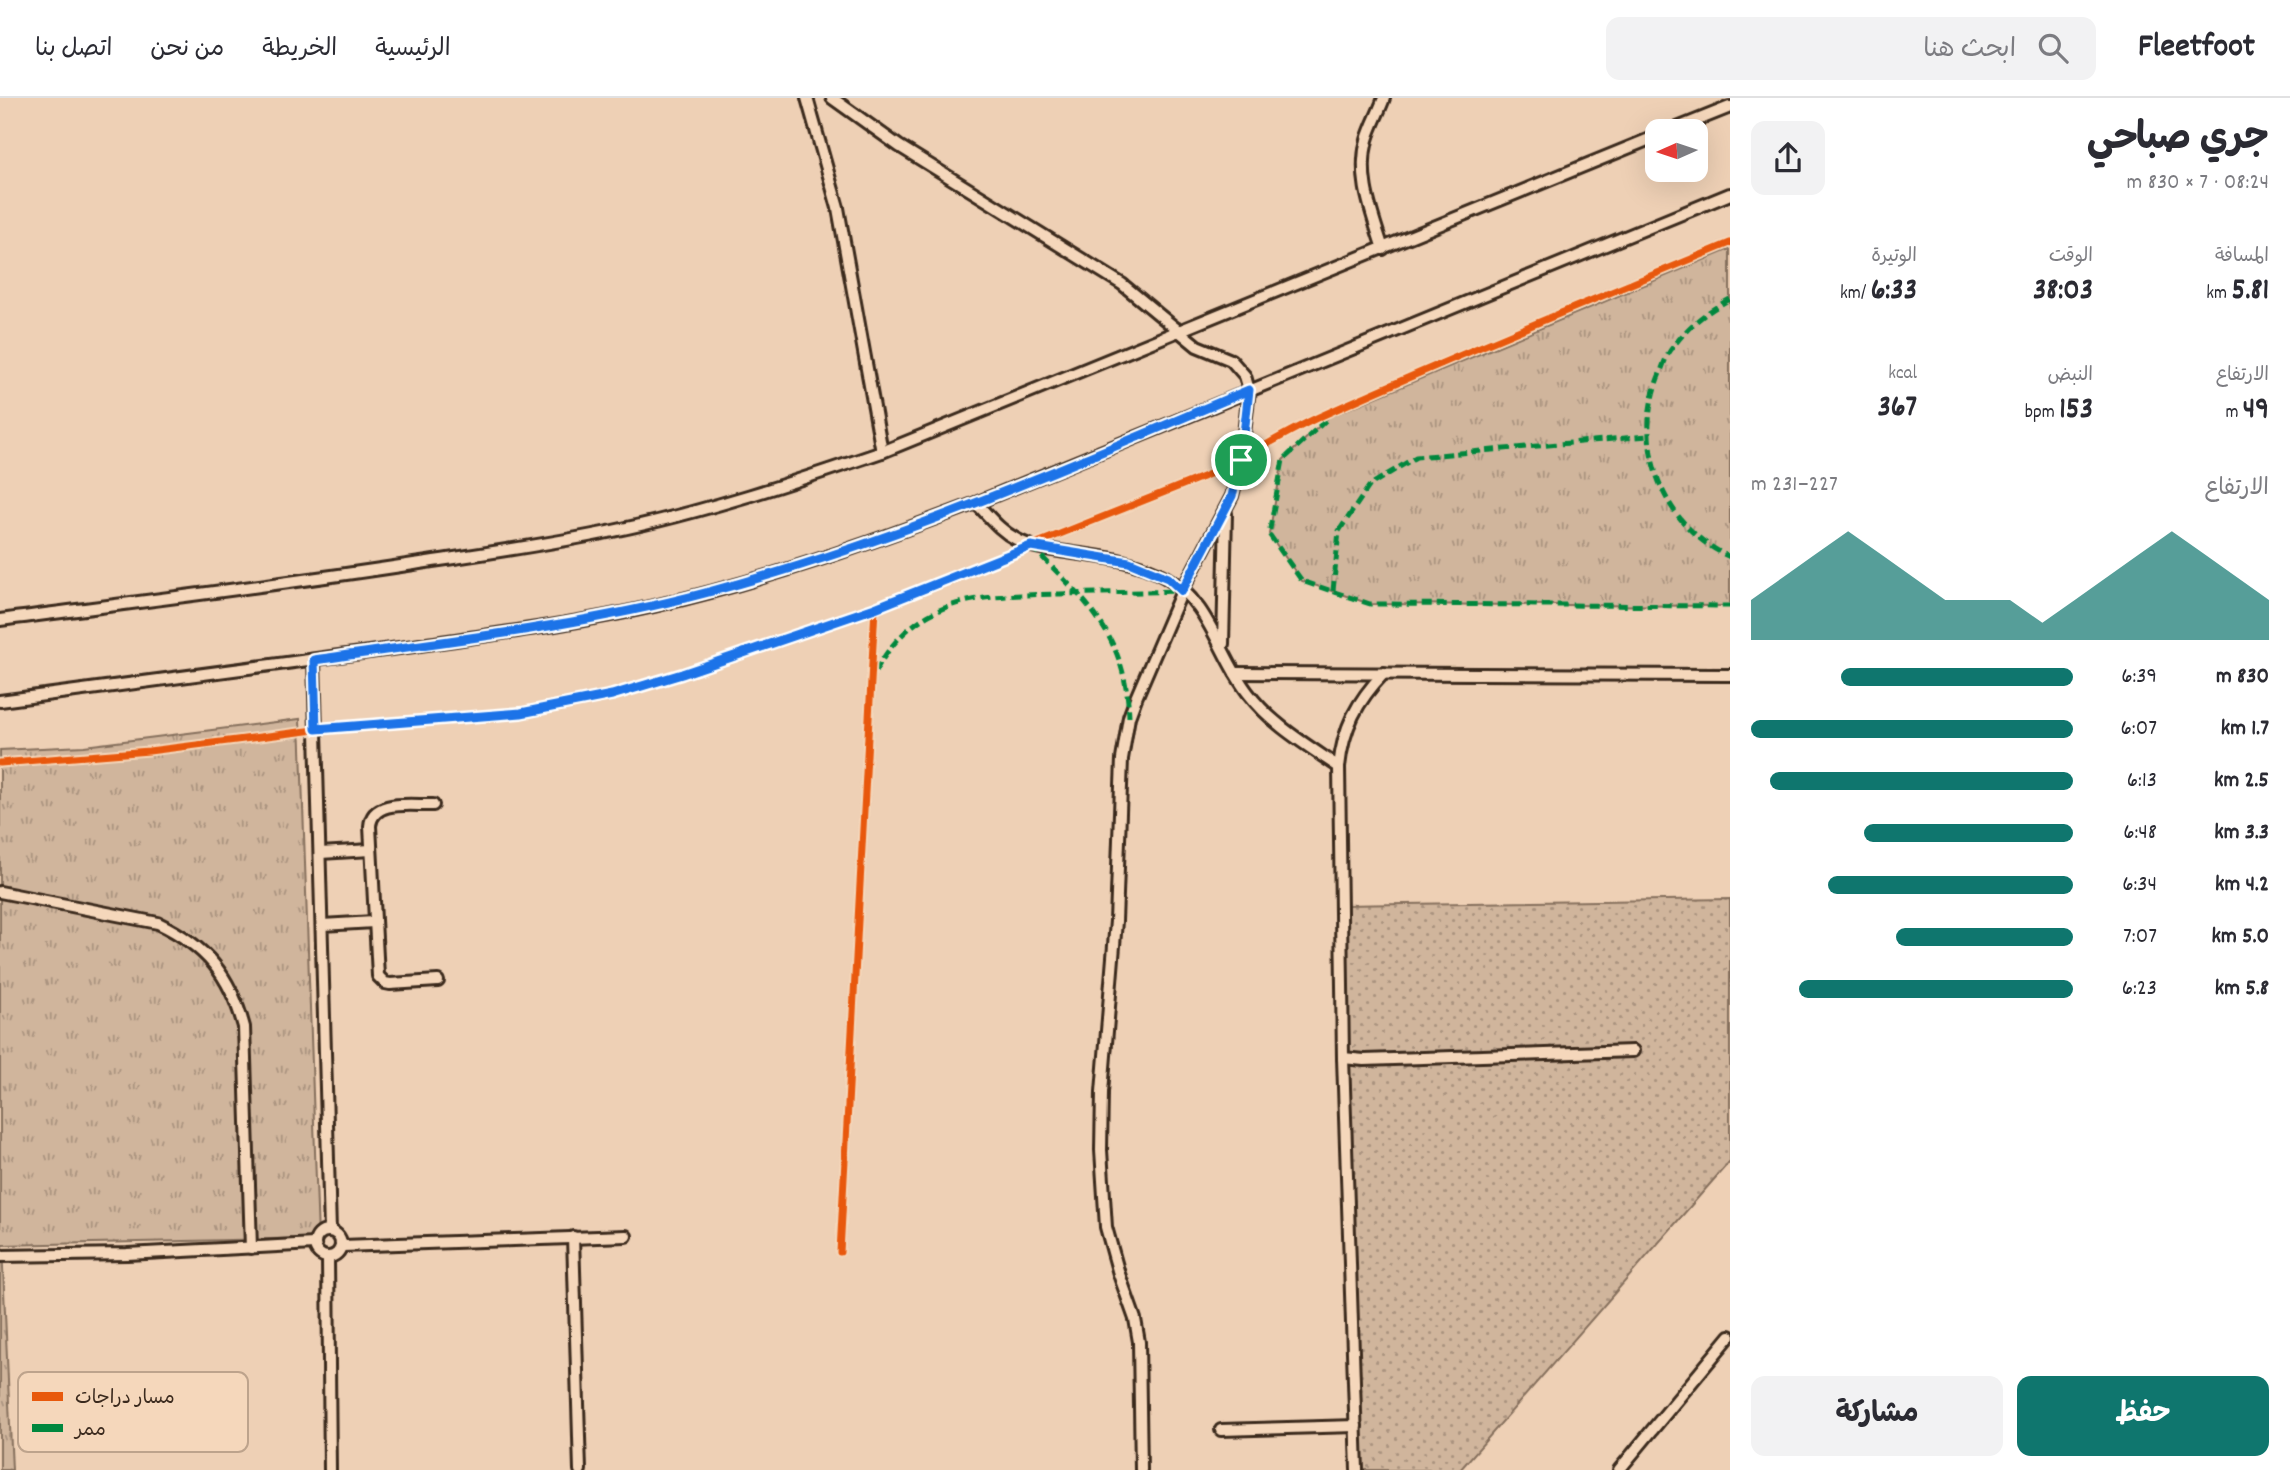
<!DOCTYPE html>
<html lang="ar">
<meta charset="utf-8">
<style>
body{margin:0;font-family:Dekko,"Playpen Sans Arabic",sans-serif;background:#f2f2f3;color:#2b2b33;direction:rtl;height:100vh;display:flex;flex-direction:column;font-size:26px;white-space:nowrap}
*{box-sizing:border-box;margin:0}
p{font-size:23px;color:#7c7c81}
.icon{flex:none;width:38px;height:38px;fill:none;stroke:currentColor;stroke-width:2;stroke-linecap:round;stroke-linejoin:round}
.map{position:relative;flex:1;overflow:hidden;direction:ltr}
.panel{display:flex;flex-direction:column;background:#fff;width:560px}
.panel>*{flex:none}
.needle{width:46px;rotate:267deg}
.tools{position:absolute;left:1645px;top:21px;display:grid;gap:14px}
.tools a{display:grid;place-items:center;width:63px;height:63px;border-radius:14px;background:#fff;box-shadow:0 7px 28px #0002;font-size:35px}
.pin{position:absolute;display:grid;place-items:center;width:60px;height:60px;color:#fff;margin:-30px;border:4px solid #fff;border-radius:50%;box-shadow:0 2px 7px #0007}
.round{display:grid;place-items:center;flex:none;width:74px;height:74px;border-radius:14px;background:#f2f2f3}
.head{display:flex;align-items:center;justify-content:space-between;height:119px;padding:0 21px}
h1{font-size:38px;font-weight:700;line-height:52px}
.stats{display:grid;grid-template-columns:repeat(3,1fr);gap:10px;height:119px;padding:7px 21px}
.stats div{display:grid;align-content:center}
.stats b{font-size:30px;font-weight:700}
.stats small{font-size:19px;font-weight:400}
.stats p{font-size:19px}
.chart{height:196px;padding:14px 21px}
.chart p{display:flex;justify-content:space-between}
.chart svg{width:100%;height:126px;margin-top:7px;fill:#0f766e;opacity:.7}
.action{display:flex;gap:14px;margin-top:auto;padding:14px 21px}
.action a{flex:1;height:80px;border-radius:14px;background:#0f766e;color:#fff;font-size:28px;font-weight:700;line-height:80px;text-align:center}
.action a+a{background:#f2f2f3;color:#2b2b33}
ul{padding:0 21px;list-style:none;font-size:23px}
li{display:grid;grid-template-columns:112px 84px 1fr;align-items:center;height:52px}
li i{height:18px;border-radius:9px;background:#0f766e}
header{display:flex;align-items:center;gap:42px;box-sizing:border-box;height:98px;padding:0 35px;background:#fff;border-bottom:2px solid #e1e1e2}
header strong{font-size:33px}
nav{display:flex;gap:38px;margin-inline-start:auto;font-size:24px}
.search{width:490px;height:63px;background:#f2f2f3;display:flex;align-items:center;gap:18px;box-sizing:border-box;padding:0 24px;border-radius:14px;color:#7c7c81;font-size:26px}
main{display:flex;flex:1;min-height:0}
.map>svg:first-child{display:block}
</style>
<header>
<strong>Fleetfoot</strong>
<div class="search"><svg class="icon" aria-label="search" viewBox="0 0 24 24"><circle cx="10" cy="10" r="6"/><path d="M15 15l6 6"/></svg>ابحث هنا</div>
<nav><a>الرئيسية</a><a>الخريطة</a><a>من نحن</a><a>اتصل بنا</a></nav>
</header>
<main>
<section class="panel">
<div class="head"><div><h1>جري صباحي</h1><p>08:24 · 7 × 830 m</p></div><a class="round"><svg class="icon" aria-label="share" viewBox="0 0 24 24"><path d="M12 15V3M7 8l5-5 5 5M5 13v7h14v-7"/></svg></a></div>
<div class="stats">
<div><p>المسافة</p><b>5.81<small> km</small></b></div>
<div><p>الوقت</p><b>38:03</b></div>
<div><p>الوتيرة</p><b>6:33<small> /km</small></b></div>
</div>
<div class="stats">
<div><p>الارتفاع</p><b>49<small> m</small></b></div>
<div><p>النبض</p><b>153<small> bpm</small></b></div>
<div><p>kcal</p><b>367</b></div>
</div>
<div class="chart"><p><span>الارتفاع</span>227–231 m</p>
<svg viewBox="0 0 160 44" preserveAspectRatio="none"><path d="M0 44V30L10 22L20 14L30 6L40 14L50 22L60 30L70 30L80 30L90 38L100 30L110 22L120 14L130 6L140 14L150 22L160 30V44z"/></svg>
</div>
<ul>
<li><b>830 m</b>6:39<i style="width:72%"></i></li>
<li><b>1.7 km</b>6:07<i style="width:100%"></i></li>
<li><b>2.5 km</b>6:13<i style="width:94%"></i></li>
<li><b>3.3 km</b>6:48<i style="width:65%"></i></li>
<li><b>4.2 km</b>6:34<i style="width:76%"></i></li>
<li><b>5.0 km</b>7:07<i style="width:55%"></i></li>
<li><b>5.8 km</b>6:23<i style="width:85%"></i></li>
</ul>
<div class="action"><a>حفظ</a><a>مشاركة</a></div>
</section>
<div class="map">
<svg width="1730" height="1372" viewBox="0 0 1730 1372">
<defs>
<pattern id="grass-tufts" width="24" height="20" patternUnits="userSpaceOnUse" patternTransform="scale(1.75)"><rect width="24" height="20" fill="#d0b59c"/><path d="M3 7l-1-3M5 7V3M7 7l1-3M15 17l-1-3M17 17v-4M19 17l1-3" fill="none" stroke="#aa937f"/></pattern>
<pattern id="park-dots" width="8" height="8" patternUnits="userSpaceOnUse" patternTransform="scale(1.75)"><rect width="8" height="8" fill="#d0b59c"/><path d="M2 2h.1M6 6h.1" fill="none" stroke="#aa937f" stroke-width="1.8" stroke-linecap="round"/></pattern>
</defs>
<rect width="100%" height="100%" fill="#eed0b5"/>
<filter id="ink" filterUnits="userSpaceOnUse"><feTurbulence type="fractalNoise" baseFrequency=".0143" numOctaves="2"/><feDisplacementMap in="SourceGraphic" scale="14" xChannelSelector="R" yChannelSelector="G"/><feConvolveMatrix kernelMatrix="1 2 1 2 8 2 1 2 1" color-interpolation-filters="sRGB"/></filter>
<g filter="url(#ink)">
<g fill="url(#grass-tufts)" stroke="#86705d" stroke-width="2">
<path d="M1730,151V508L1370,506L1302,483L1269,436L1283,362L1329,319Z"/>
<path d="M300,621L318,1140L2,1147L12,1372H0V652L84,648Z"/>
</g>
<path fill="url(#park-dots)" stroke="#86705d" stroke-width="2" d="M1730,801V1063L1460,1372H1360L1341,807Z"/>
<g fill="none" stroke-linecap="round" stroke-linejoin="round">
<g stroke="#3b2a1e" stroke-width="16">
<g id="service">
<path d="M807,0L838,110L882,354"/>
<path d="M832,0L899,48L1122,186L1197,248L1231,262L1245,278L1249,292L1241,362L1232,398L1182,493L1136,600L1129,619L1122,661L1116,823L1102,994L1101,1052L1106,1129L1119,1176L1135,1221L1139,1244L1141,1372"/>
<path d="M1670,33L1730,9"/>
<path d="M1383,151C1372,115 1357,80 1367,42C1371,28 1379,14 1384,0"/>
<path d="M976,405C989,418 1000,433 1016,441C1033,451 1053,452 1073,455C1105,459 1137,463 1165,479C1210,504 1219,558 1248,595C1272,627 1307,647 1339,669"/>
<path d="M0,522C138,504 277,487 414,466C481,456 547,447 613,433C705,414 794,384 882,354L1657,38"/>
<path d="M1223,546L1226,415"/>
<path d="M314,562L330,1133"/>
<path d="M1235,575L1730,577"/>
<path d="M0,603C138,585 276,567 414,548C494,536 575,526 654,508C764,483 871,445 976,405L1730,96"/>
<path d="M433,707C413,708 372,700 370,728L378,878L385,885L390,886L438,883"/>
<path d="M320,755L371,752"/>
<path d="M0,794L158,825C206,848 230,877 244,929L251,1150"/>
<path d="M322,827L374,824"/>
<path d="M1343,960L1364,962L1633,953"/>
<circle cx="328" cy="1146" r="13"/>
<path d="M573,1139L580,1372"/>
<path d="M342,1148L626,1138"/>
<path d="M0,1158L127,1156L314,1146"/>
<path d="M328,1160L330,1372"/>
<path d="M1221,1332L1356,1328"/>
<path d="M1357,1372L1343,960L1339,669C1343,630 1357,603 1384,575"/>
<path d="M1619,1372L1730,1238"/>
</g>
</g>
<use href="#service" stroke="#f5d7bb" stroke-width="10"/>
<g stroke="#00873e" stroke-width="5" stroke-dasharray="10 5" stroke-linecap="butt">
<path d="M1730,201C1705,215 1690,226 1673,249C1667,256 1664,265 1661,273C1630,342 1660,428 1730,459"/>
<path d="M1326,322L1283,362L1269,436L1302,483L1370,506L1730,508"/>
<path d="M1031,448C1085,502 1126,536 1129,619"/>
<path d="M1333,493L1339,433L1370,387L1416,359L1647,338"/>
<path d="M875,574C917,496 983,498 1060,496C1101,495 1141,494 1182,493"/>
</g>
<g stroke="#f5d7bb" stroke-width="11">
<g id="cycleway">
<path d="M0,665L149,653L339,629L521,615L612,597L682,576L875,510L1205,378C1245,361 1280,337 1319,319C1454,258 1593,202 1730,145"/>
<path d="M840,1154L875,510"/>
</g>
</g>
<use href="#cycleway" stroke="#e8590c" stroke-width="7"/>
</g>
</g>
<g fill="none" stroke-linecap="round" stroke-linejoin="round" filter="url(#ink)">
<g stroke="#fff" stroke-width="14">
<path id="route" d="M1249,292L1241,362L1232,398L1182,493L1168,480L1129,464L1031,448L875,510L682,576L612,597L521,615L316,631L314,562C445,543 577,529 705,495C892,446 1070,367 1249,292Z"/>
</g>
<use href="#route" stroke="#1a73e8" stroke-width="9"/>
</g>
<rect x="18" y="1274" width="230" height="80" rx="10" fill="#f5d7bb" stroke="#bda38c" stroke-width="2"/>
<rect x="32" y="1294" width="31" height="9" fill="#e8590c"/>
<rect x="32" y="1326" width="31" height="8" fill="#00873e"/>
<g font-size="19" fill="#3b2a1e">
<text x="75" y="1305">مسار دراجات</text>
<text x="75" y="1337">ممر</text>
</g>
</svg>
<div class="tools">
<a><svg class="needle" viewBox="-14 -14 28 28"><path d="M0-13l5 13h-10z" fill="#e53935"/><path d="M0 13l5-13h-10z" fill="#7c7c81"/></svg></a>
</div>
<div class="pin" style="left:1241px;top:362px;background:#1e9e55"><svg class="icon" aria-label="arrive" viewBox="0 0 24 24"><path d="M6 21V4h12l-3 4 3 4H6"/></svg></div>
</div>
</main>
